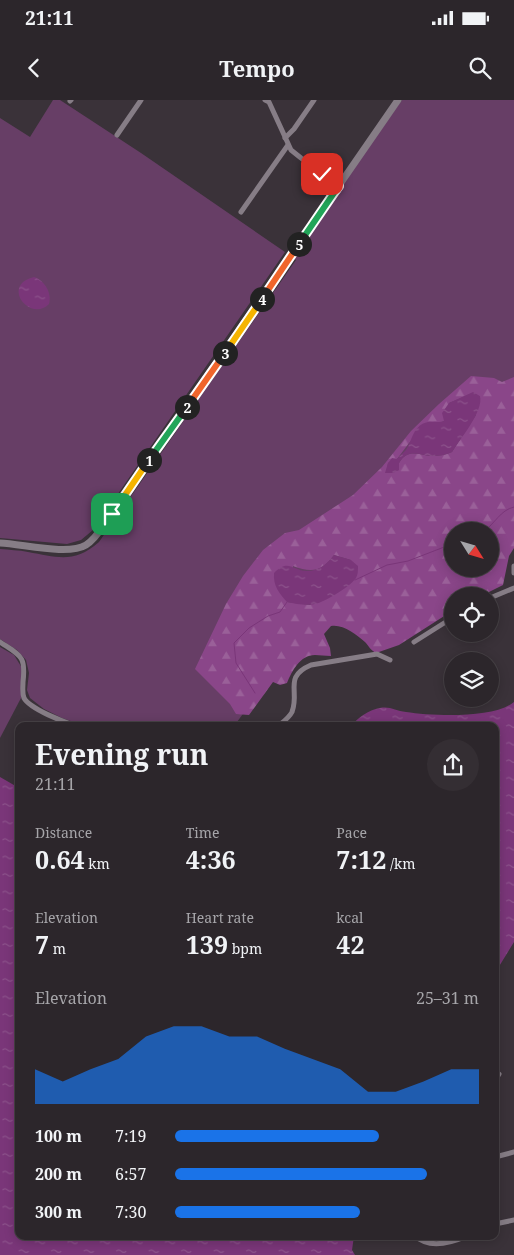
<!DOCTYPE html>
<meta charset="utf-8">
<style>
body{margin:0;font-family:"Noto Serif",serif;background:#342e33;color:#f1f3f6;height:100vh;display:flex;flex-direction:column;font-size:19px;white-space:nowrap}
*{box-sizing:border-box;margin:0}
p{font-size:16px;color:#a6a5a9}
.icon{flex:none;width:28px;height:28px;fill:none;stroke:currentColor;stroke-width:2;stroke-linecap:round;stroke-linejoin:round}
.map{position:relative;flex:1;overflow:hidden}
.side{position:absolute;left:15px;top:622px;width:484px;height:518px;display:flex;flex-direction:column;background:#2c262b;border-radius:10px;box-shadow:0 2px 12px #0003,0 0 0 1px #484347}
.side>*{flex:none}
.needle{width:32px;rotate:127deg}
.fabs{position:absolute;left:444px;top:422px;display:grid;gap:10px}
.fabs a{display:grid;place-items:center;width:55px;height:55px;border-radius:50%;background:#2c262b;box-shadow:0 2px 12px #0003,0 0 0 1px #484347;font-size:25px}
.pin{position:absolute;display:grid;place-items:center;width:42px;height:42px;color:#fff;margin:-21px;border-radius:10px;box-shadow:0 2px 8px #0006}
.km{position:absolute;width:25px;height:25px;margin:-12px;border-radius:50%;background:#222;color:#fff;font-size:14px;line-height:25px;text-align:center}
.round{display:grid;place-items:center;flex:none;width:52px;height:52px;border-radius:26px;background:#342e33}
.overview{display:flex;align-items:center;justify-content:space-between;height:85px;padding:0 20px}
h1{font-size:28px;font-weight:700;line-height:38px}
.figures{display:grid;grid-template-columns:repeat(3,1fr);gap:8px;height:85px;padding:5px 20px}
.figures div{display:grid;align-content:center}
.figures b{font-size:25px;font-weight:700}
.figures small{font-size:14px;font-weight:400}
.figures p{font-size:14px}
.chart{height:140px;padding:10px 20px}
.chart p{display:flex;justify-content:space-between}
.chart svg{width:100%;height:90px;margin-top:5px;fill:#1a73e8;opacity:.7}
ul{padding:0 20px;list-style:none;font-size:16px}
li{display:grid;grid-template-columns:80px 60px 1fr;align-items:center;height:38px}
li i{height:12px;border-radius:6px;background:#1a73e8}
.status{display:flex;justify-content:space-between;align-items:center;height:35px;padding:0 25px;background:#2c262b;direction:ltr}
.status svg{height:14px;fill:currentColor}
header{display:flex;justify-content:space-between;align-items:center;height:65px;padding:0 20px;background:#2c262b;font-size:22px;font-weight:700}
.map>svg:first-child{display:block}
</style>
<div class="status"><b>21:11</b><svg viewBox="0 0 49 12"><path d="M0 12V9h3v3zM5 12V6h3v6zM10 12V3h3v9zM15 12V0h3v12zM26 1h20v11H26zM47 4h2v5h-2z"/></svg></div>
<header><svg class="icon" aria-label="back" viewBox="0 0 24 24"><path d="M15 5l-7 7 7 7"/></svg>Tempo<svg class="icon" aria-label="search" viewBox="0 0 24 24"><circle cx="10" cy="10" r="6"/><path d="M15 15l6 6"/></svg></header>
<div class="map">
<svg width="514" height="1155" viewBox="0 0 514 1155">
<defs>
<pattern id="forest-firs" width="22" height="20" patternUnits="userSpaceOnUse" patternTransform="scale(1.25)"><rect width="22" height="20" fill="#8a4689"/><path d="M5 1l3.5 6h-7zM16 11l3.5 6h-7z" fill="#9a6099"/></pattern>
<pattern id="water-ripples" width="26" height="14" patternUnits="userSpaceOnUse" patternTransform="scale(1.25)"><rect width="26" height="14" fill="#7a3679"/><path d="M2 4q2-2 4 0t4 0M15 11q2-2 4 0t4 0" fill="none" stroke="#8d538c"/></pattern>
</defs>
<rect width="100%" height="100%" fill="#3a3239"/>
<g fill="#673e66">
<path d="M53,0H60L141,53L285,152L93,430L81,440L67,444L0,438V18L30,37Z"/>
<path d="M402,0H514V315L320,508L237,622L234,621L230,626H85L62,618L44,609L30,598L27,590L29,573L26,560L17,550L0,539V449C9,450 19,450 28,452C57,457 74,464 99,442L296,160L291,156Z"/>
<path d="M0,547L14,555L22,568L21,598L0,638Z"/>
</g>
<path fill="url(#forest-firs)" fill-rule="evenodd" d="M471,276L494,278L502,282L514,277V448L509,456L503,485L481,496H452V511L399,545L376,553C370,550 369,546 365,542C356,534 343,524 331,526L324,534L330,548L331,556C325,556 320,555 315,555C300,555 292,571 287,583L280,585L273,582L249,615L236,614L230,604L195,569L226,504L243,476L263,450L285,433L299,430L353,395L382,367L411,331L439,304ZM473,293L476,315L452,352C445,355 439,356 432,356C418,355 408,348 399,363V370L386,373L388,363L397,359L409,343L429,322L439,323L444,321L449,303ZM452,431H490V469H452ZM334,455L351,460L310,505L287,502L293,466C312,473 321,472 334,455Z"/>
<g fill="url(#water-ripples)">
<path d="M34,177C45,181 52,193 49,204C30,223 0,185 34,177Z"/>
<path d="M473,292L480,296C484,311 460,339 452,352C445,355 439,356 432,356C418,355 408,348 399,363V370L393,373H385L388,363L392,358L397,359C400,356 403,353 406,350C413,339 413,325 428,322C433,321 438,323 444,321L442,313L449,303Z"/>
<path d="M334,455L351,460L358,466C358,471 358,474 356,478C351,486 325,502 315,504C306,506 296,504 287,502C279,493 273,486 274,473C289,458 292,471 307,471C319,471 327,464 334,455Z"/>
<path d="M514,602V842L495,873V626H351C358,618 368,610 380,608C390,606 396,611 406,612C432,616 494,619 514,602Z"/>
<path d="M0,677L19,688V1136H354L352,1150L355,1155H0Z"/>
</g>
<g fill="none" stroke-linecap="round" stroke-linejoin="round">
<g stroke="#7a3679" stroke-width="1">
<path d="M484,431C495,424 500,410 514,407"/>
<path d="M355,480L387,465L408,461L452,444"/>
<path d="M255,593L236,563L234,543L249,528L268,516L280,512L287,502"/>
</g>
<g stroke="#867d86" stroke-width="5">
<path d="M265,0L269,2L291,50L301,58L339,86"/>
<path d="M70,1L71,0"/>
<path d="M117,35L141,0"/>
<path d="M285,38L294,29L314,0"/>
<path d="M241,112L288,45"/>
<path d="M514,466V473"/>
<path d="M490,498L514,488"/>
<path d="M0,542C21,556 26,556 23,582C23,587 22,593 24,598C30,609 64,622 76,626"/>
<path d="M414,542L452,518"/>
<path d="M241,626H246"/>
<path d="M278,626C283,622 289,618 292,612C300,591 283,577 311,565L377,554L390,560"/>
<path d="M495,980L499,974"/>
<path d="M495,1057L514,1052"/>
<path d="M495,1124L514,1120"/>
<path d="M415,1136C429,1149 451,1143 467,1136"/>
</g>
<path stroke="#867d86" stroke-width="7" d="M0,443C23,444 68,456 86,445C97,438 104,424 112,414L398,0"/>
</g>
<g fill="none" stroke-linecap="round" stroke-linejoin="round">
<g stroke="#fff" stroke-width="10">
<path id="split-1" d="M112,414L149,360"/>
</g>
<g stroke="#fff" stroke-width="10">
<path id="split-2" d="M149,360L187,307"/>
</g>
<g stroke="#fff" stroke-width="10">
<path id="split-3" d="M187,307L225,253"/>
</g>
<g stroke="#fff" stroke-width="10">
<path id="split-4" d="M225,253L262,199"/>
</g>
<g stroke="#fff" stroke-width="10">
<path id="split-5" d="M262,199L299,144"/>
</g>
<g stroke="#fff" stroke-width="10">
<path id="split-6" d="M299,144L336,90"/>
</g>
<g stroke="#fff" stroke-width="10">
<path id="split-7" d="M322,74L339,86L336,90"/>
</g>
<use href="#split-1" stroke="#f5b400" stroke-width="6"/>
<use href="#split-2" stroke="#22a559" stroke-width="6"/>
<use href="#split-3" stroke="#f0652b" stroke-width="6"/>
<use href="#split-4" stroke="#f5b400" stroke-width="6"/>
<use href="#split-5" stroke="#f0652b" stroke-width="6"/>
<use href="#split-6" stroke="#22a559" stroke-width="6"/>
<use href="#split-7" stroke="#22a559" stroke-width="6"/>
</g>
</svg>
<div class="fabs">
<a><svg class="needle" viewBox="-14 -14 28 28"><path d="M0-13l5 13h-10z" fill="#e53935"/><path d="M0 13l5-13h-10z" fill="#a6a5a9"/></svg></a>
<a><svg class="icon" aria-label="locate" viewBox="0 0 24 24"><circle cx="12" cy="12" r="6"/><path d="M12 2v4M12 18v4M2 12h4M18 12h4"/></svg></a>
<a><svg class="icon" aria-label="layers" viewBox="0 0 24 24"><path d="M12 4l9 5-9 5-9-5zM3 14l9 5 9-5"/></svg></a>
</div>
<div class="pin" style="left:112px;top:414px;background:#1e9e55"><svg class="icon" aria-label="arrive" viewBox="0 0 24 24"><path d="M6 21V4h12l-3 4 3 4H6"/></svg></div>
<div class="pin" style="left:322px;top:74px;background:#d93025"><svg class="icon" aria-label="check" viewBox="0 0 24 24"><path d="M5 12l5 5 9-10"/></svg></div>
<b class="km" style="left:149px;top:360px">1</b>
<b class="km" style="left:187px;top:307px">2</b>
<b class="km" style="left:225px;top:253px">3</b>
<b class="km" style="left:262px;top:199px">4</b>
<b class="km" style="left:299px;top:144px">5</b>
<section class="side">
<div class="overview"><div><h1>Evening run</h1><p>21:11</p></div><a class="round"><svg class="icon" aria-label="share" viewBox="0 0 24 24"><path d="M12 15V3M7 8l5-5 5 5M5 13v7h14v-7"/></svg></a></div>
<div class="figures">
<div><p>Distance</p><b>0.64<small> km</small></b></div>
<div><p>Time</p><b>4:36</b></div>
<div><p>Pace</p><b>7:12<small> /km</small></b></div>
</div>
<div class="figures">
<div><p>Elevation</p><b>7<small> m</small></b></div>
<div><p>Heart rate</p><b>139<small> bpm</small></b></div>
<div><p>kcal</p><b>42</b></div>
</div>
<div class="chart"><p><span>Elevation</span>25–31 m</p>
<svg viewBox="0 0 160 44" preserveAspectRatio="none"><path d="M0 44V27L10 33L20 27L30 22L40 11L50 6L60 6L70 11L80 11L90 17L100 22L110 27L120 38L130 38L140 33L150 27L160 27V44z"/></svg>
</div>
<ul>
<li><b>100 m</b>7:19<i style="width:67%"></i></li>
<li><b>200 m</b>6:57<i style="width:83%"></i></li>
<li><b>300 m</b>7:30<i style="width:61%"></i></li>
</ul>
</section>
</div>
